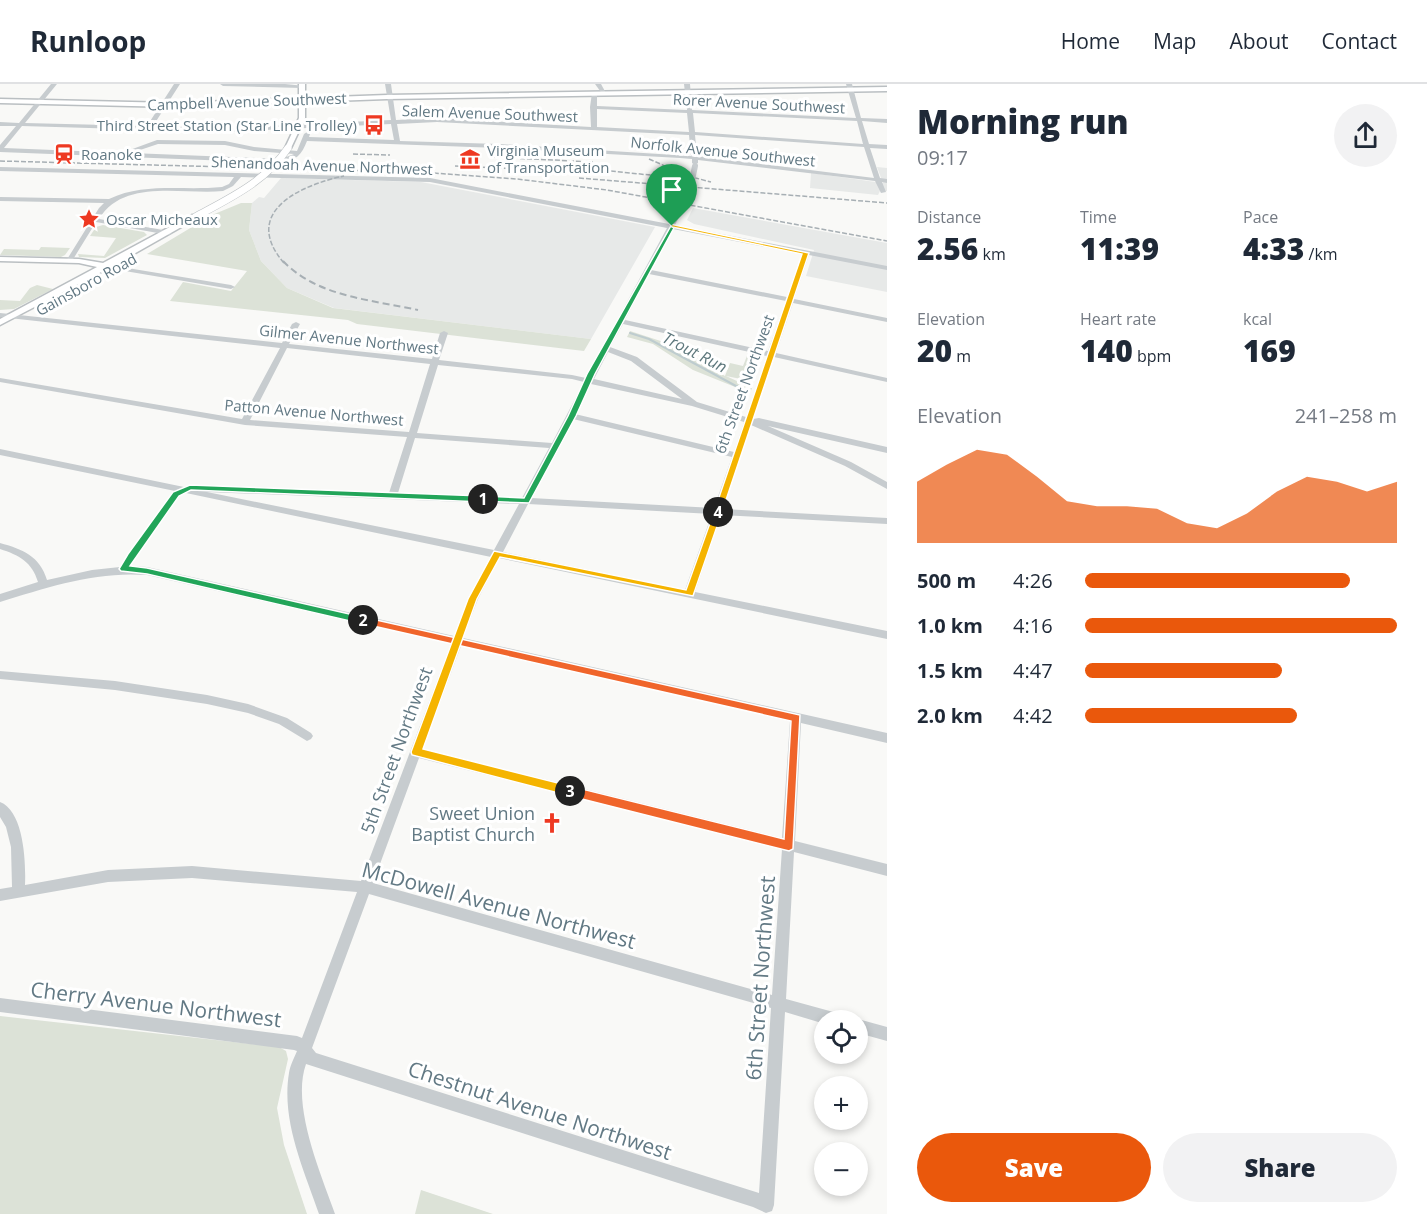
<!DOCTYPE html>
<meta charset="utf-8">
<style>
body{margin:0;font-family:"Open Sans",sans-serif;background:#f2f2f3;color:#1f2937;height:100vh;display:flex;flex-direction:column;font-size:22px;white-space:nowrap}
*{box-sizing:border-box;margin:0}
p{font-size:20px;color:#747a83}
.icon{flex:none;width:33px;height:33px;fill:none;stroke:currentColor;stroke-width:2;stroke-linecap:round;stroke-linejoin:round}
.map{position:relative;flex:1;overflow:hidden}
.side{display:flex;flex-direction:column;background:#fff;width:540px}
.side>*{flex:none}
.controls{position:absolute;left:814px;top:926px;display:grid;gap:12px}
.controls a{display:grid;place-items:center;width:54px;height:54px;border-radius:50%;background:#fff;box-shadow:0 3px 9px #0003;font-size:30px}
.pin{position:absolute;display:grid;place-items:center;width:51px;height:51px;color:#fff;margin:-62px -26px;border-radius:50% 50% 50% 0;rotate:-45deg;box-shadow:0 0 6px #0007}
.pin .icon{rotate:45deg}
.km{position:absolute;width:30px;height:30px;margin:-15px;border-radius:50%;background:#222;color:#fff;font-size:16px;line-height:30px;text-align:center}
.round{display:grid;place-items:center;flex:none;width:63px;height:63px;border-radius:32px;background:#f2f2f3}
.summary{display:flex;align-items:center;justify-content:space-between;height:102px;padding:0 30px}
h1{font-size:33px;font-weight:800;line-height:45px}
.stats{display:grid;grid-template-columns:repeat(3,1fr);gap:9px;height:102px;padding:6px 30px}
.stats div{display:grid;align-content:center}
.stats b{font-size:30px;font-weight:800}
.stats small{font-size:16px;font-weight:400}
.stats p{font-size:16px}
.chart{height:168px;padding:12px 30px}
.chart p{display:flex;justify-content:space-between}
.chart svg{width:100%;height:108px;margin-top:6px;fill:#ea580c;opacity:.7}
.cta{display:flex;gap:12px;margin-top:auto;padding:12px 30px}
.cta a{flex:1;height:69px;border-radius:36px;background:#ea580c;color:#fff;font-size:24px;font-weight:800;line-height:69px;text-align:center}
.cta a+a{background:#f2f2f3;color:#1f2937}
ul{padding:0 30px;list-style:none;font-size:20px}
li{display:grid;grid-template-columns:96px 72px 1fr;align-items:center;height:45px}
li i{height:15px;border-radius:8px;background:#ea580c}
header{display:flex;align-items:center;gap:36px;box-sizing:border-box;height:84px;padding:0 30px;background:#fff;border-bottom:2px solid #e0e1e3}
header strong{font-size:28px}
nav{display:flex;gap:33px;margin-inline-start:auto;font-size:21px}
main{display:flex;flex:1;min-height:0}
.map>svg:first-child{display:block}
</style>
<header>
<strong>Runloop</strong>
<nav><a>Home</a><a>Map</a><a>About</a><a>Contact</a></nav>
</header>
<main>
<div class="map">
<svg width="887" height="1130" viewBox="0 0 887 1130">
<rect width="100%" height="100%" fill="#f9f9f7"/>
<g fill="#e7e9e8">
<path d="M877,83L887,84V107H880L878,111L810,104L811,89L883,99Z"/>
<path d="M281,94L421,98L655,143L591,255L334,224L287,204L261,177L249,146L252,119L259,113L264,114Z"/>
<path d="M693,124L887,159V208L806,192L814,166L694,140L687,136Z"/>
</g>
<g fill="#dce2d7">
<path d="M241,119H252L249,146L261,177L287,204L333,224L591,255L584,267L357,240L348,236L170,217L183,198L231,207L247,187L147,170L212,131Z"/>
<path d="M103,141L144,148L147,151L105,174L79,173L78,170L104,172L116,154L90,152L96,143Z"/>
<path d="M41,163L70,164L65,171L61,173L0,171L4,165L39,166Z"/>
<path d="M37,201L53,205L14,225L0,226V216L20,217L30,204Z"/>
<path d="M630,247L682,264L725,292L730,279L743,282L747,272L759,275L751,297L726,292L752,304L750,309L693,286L653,260L627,253Z"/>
<path d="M0,932L279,963L286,967L288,975L277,1024L284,1061L307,1130H0Z"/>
<path d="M421,1106L493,1130H415Z"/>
</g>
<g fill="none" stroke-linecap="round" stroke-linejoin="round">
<path stroke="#becccf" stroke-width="2" d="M630,249L649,255L749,309"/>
<g stroke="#babfc2" stroke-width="3">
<g id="major">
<path d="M299,0H305V14L387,11L887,3V7L387,15L305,18V34L291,64L288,66L285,64L299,34V18L175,23L0,19V15L175,19L299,14Z"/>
<path d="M192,131L199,133L109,184L0,241V235L97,183L79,179L0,177V173L79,175L103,179Z"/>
</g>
</g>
<g fill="#c7cccf" fill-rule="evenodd">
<path d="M51,0H57L25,39L147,42L174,0H180L153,42L224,44L391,36L385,0H391L396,36L437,34L591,43L590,23L592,9L597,10V22L687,26L684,0H690L692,26L856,34L846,0H852L861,34L887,35V39L862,37L869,60L887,61V65L870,64L880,94L887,95V99L882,98L886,108L881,109L875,97L698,76V79L695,81L692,79V75L680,74L499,64L307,57C302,70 296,77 281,79L0,68V61L16,42H0V38L19,39ZM597,25L687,29L689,48L597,43ZM693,29L857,37L863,60L695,48ZM437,38L689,51L691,72L499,60L400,57L397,40ZM391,40L394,56L309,53L310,50L307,48L304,50L297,67L254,63L225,57L157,56L127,67V69L4,64L22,42L224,48ZM695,51L864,63L874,94L697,72ZM158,60L225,61L254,67L294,70L281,75L131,69Z"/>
<path d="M220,0H285L305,2L302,4L223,2Z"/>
<path d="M595,0H601L607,11H603Z"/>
<path d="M0,83L430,94L669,140L677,125L680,123L683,125L675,141L887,182V186L809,171L794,215L887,234V238L793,219L776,269L887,294V298L774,273L753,335L759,334L887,363V369L768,342L851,378L887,398V405L845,382L751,341L723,425L887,434V440L721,431L695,508L887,547V555L499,474L478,515L463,554L887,649V659L801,639L795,757L887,780V792L794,768L786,915L837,929L842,931L844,936H825V940L785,928L774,1121L772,1127L766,1129L753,1123L306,980C291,1022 321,1090 335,1130H319C304,1086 281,1037 289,989C290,982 294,974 297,967L294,966L0,928V914L297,952L302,954L357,808L192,794L108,798L0,817V805L12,803L11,763L6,743L0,733V718C24,727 26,779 25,801L108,786L192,782L361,797L451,560L147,491C96,487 48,503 0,518V510L38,498C32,478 19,471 0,465V459C22,465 40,472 47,496L92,486L120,483L128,470L175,407L0,371V365L184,403L190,401L389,409L407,353L245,341L0,298V294L242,335L280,264L0,233V229L282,259L292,240L296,238L300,240L289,260L432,275L440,249L444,247L448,249L439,276L572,291L586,294L667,144L430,98L241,93L233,102L223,107C182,111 124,94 99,135L169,147L172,149L169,151L96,138L72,177L69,179L66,177L99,124L104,119L0,117V113L109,115C145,98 183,107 222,103L229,100L234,93L0,87ZM673,145L802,170L787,213L651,186ZM649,190L786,217L768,267L625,236ZM623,240L767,272L746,333L697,318L637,273L610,263ZM287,264L430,280L409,348L250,336ZM608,268L631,277L682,315L594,295ZM438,281L572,295L584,298L552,359L417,349ZM591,300L692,322L744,338L734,368L575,330ZM573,335L732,373L714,424L531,414L557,364L560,362L559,360ZM415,354L549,364L522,414L398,409ZM207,408L519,420L494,466ZM186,409L491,473L468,515L454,552L147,483L130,482L179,412ZM528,420L712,430L685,506L503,468ZM461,562L790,637L782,754L423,665ZM419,674L782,765L772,911L373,799ZM369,810L771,924L759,1109L316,969L312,964Z"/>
<path d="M115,182L231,201L235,203L231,205L113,185L112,184Z"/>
<path d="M0,587L115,597L207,611L248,620L287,634L311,649L313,652L311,655L307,657L279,640L248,629L207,620L115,606L0,595Z"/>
<path d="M858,935L887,943V957L858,949V936H856Z"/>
</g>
<use href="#major" fill="#fff" fill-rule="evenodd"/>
<g stroke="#a7afb4" stroke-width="1.5" stroke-dasharray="5 2" stroke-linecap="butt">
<path d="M353,70L390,71"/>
<path d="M492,73L593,78"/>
<path d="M649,75L688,92L711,98"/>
<path d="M0,77L418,88L517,95L607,106L887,157"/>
<path d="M455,82L590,88"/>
<path d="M583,84L678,94"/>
<path d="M579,94L887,119"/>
<path d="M284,179C240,128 301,101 344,92"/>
</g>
<path stroke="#a7afb4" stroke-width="2" stroke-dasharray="7 4" stroke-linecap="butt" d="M283,177C317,213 373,216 418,226"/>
<g stroke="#babfc2" stroke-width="8" stroke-linecap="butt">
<path id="major-bridge" d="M195,133C230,114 265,98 288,64"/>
</g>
<path stroke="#c7cccf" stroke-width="6" d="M680,125L690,106L695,82"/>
<use href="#major-bridge" stroke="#fff" stroke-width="7"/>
</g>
<path fill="#22a559" stroke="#fff" stroke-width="1.5" d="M672,140L675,142L595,290L576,332L529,419L480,417L479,415L483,412L524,414L568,332L587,290Z"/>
<path fill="#22a559" stroke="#fff" stroke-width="1.5" d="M190,401L483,412L487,415L483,418L191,406L179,412L130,482L147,484L367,534L368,536L363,540L147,490L121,487L119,485L128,470L173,408Z"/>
<path fill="#f0652b" stroke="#fff" stroke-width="1.5" d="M363,533L800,631L793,765L789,767L570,712L564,707L570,702L784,755L791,637L360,539L358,536Z"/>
<path fill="#f5b400" stroke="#fff" stroke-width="1.5" d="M715,425L722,428L693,512L500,473L477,515L423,665L570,702L574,703V710L570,712L412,671L411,668L468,515L494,467L686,506Z"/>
<path fill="#f5b400" stroke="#fff" stroke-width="1.5" d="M670,140L809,169L722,428L718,430L714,428L802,170L672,143Z"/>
<defs>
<g id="bus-bare" transform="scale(1.62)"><path d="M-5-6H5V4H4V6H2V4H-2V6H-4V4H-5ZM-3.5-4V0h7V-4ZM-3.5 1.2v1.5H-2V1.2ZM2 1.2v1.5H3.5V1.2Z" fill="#ee3922" stroke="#fff" stroke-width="2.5" paint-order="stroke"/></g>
<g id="station-bare" transform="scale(1.62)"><path d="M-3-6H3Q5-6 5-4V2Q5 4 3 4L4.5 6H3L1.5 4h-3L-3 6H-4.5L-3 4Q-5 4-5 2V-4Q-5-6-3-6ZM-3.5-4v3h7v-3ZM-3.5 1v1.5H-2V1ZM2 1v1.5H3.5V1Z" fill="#ee3922" stroke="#fff" stroke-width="2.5" paint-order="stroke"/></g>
<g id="museum-bare" transform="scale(1.62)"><path d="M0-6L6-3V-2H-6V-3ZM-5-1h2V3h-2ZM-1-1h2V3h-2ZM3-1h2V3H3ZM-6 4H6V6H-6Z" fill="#ee3922" stroke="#fff" stroke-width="2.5" paint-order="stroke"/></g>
<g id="sight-bare" transform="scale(1.62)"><path d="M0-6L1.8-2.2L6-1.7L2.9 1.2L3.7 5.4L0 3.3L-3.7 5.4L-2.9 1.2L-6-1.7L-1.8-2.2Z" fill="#ee3922" stroke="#fff" stroke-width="2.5" paint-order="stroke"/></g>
<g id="church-bare" transform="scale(1.62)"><path d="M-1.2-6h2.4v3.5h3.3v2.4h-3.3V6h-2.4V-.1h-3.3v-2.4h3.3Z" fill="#ee3922" stroke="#fff" stroke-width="2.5" paint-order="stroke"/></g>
</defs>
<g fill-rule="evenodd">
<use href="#bus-bare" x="374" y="41"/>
<use href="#station-bare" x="64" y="70"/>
<use href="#museum-bare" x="470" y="75"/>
<use href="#sight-bare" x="89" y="135"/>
<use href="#church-bare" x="552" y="739"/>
</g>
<g text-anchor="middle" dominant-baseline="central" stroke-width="6" stroke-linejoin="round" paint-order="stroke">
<g font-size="15" fill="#627984" stroke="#fff">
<text transform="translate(247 17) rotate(-2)">Campbell Avenue Southwest</text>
<text transform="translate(759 19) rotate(3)">Rorer Avenue Southwest</text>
<text transform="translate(490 29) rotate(2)">Salem Avenue Southwest</text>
<text transform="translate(723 67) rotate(6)">Norfolk Avenue Southwest</text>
<text transform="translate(322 81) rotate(2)">Shenandoah Avenue Northwest</text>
<text transform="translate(86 200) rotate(-29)">Gainsboro Road</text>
<text transform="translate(349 255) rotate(6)">Gilmer Avenue Northwest</text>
<text transform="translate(744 300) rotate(-70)">6th Street Northwest</text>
<text transform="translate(314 328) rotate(5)">Patton Avenue Northwest</text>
</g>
<g font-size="15" fill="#627984" stroke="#fff" text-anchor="start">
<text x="357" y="41" text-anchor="end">Third Street Station (Star Line Trolley)</text>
<text x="487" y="66">Virginia Museum<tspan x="487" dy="17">of Transportation</tspan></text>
<text x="81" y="70">Roanoke</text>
<text x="106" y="135">Oscar Micheaux</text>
</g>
<g font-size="16" font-style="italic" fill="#5e787d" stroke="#fff">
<text transform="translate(695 268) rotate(27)">Trout Run</text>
</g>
<g font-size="18" fill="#627984" stroke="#fff">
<text transform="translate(396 666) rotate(-70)">5th Street Northwest</text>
</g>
<g font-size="18" fill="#627984" stroke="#fff" text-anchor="end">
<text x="535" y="729">Sweet Union<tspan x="535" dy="21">Baptist Church</tspan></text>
</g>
<g font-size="21" fill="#627984" stroke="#fff">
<text transform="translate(499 821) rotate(15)">McDowell Avenue Northwest</text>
<text transform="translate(760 894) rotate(-86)">6th Street Northwest</text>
<text transform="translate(156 920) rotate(7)">Cherry Avenue Northwest</text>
<text transform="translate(540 1026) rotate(18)">Chestnut Avenue Northwest</text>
</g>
</g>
</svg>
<div class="controls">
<a><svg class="icon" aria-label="locate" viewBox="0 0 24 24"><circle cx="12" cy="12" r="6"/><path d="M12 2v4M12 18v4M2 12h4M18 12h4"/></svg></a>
<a>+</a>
<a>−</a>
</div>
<div class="pin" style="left:672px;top:142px;background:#1e9e55"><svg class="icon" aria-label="arrive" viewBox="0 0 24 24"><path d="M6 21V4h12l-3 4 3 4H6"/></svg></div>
<b class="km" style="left:483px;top:415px">1</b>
<b class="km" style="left:363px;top:536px">2</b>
<b class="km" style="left:570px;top:707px">3</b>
<b class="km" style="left:718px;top:428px">4</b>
</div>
<section class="side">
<div class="summary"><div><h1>Morning run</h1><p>09:17</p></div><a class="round"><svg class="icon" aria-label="share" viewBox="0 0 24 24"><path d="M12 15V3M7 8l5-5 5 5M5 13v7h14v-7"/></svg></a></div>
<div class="stats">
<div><p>Distance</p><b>2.56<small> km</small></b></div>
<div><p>Time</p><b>11:39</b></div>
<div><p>Pace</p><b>4:33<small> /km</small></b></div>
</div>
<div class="stats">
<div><p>Elevation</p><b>20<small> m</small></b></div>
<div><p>Heart rate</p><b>140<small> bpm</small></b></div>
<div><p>kcal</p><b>169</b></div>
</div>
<div class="chart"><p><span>Elevation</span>241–258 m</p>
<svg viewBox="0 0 160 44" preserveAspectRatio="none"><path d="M0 44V19L10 12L20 6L30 8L40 17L50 27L60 29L70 29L80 30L90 36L100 38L110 32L120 23L130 17L140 19L150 23L160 19V44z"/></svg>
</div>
<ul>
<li><b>500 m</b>4:26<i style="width:85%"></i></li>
<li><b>1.0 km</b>4:16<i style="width:100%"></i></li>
<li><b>1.5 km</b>4:47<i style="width:63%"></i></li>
<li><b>2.0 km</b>4:42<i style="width:68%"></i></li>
</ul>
<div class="cta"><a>Save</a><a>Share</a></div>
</section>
</main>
